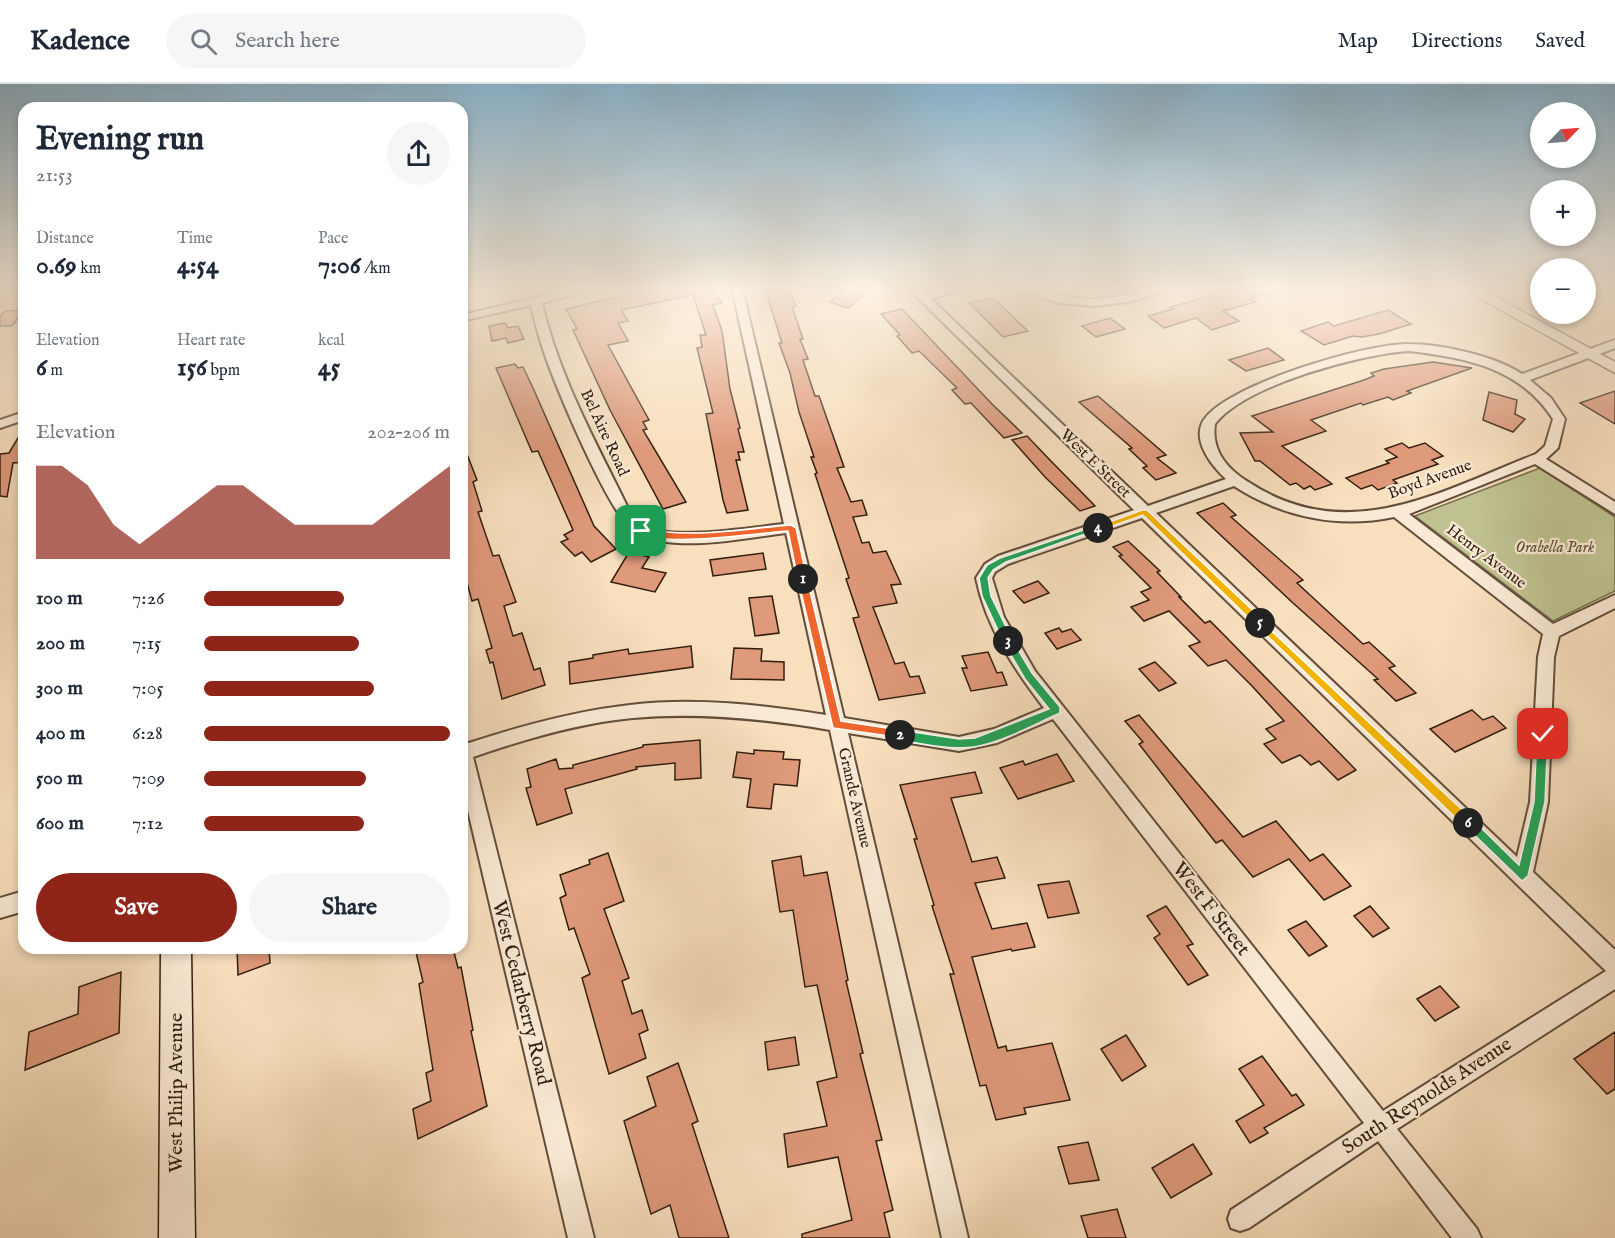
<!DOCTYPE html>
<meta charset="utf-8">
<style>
body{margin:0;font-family:"IM FELL English",serif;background:#f6f6f7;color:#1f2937;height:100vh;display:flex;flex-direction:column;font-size:22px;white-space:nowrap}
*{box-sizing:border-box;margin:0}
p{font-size:20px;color:#747a83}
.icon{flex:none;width:33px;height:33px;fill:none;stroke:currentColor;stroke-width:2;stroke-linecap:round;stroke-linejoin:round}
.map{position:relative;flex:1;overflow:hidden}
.details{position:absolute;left:18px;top:18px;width:450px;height:852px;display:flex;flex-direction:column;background:#fff;border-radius:18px;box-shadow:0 3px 9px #0003}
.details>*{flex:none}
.needle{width:39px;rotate:65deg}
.controls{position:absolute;left:1530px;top:18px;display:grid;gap:12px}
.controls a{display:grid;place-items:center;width:66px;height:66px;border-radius:50%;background:#fff;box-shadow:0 3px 9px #0003;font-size:30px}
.pin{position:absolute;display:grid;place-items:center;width:51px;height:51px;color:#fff;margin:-26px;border-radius:12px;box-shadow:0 3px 9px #0006}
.km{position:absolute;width:30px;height:30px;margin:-15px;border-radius:50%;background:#222;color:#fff;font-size:16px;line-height:30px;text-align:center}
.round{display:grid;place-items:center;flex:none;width:63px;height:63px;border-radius:32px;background:#f6f6f7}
.head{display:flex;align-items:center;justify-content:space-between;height:102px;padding:0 18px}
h1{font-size:33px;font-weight:700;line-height:45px}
.metrics{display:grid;grid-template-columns:repeat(3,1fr);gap:9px;height:102px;padding:6px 18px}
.metrics div{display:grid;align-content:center}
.metrics b{font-size:26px;font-weight:700}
.metrics small{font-size:16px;font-weight:400}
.metrics p{font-size:16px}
.chart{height:168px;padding:12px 18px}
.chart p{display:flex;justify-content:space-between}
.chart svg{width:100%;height:108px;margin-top:6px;fill:#8f2418;opacity:.7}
.primary-button{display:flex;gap:12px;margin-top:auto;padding:12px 18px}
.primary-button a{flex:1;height:69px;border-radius:36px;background:#8f2418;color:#fff;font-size:24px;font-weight:700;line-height:69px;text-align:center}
.primary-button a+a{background:#f6f6f7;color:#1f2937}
ul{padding:0 18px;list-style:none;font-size:20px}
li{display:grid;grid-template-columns:96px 72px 1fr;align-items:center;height:45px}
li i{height:15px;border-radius:8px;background:#8f2418}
header{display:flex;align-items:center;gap:36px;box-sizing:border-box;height:84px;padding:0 30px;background:#fff;border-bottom:2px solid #e0e1e3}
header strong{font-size:28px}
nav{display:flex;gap:33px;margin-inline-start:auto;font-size:21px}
.search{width:420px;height:54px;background:#f6f6f7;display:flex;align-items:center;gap:15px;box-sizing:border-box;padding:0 21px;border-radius:33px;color:#747a83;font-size:22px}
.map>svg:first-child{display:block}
</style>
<header>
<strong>Kadence</strong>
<div class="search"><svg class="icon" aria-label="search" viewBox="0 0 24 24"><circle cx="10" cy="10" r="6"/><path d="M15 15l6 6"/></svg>Search here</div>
<nav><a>Map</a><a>Directions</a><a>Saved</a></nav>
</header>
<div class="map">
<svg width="1615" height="1154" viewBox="0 0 1615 1154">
<rect width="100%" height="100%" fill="#f8dfbe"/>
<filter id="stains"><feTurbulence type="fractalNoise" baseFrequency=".00333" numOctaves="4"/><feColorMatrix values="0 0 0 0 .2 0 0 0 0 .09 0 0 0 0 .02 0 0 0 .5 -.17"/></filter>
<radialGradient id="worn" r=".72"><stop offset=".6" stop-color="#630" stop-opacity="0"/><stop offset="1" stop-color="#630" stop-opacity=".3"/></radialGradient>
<path fill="#bfc190" stroke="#787050" stroke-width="1.5" d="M1540,384L1615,433V507L1553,537L1415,432Z"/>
<g fill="#df997b" stroke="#311e10" stroke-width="1.5">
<path d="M655,204H711L722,219L713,221L722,247L730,305L740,344L738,345L744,368H738L740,376H736L748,426L727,429L723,416L706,330L713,329L697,264L702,263L700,251H706L693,211L621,226L628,237L618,239L628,257L608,261L649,336L643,338L647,345L643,346L686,418L663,425L610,326L573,246L577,245L566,225Z"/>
<path d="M769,204H788L796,222L792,223L803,255H800L808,275L803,276L815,312H819L844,383L837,384L851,418L862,416L867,431L853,433L862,459L869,458L873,469L886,467L901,500L891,501L897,519L873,523L895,580L904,578L910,593L919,592L925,609L879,616L853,534L859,533L846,495L849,494L815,390L817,389L811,373H814L799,328L790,289L779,259H782L766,208L770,207Z"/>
<path d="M847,204H872L848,224L830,218Z"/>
<path d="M1225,204H1274V208L1250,215L1255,218L1223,227L1239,237L1212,246L1196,234L1164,244L1148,232L1173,225L1170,223L1211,212L1207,209Z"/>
<path d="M993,214L1028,247L1003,253L969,219Z"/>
<path d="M902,225L992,320L1022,349L1004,354L971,319L965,320L952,306L957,304L919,267L912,269L897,252L900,251L881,230Z"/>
<path d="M24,226L12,242H0V232L5,227Z"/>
<path d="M1388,226L1411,240L1379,250L1362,253L1353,252L1324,261L1301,247L1328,238L1334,242Z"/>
<path d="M1110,234L1125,245L1096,253L1082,242Z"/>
<path d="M505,239L508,244L518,242L524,255L508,259L506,254L492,257L489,242Z"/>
<path d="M1268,264L1284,276L1246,287L1229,276Z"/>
<path d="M1433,278L1472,284L1407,307L1411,309L1393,316L1388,313L1363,321L1361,319L1311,336L1326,347L1282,362L1332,400L1315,406L1310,402L1304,405L1296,399L1290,401L1260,377H1255L1240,349L1273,348L1252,332L1364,296L1374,292L1371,289L1384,285Z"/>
<path d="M515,280L518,284L523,283L533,304L594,442L616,465L591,478L582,468L575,472L561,458L568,455L564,451L573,446L538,367L532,368L496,284Z"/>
<path d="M1615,307V340L1580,319Z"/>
<path d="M1489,308L1517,316L1515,330L1525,335L1513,348L1483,336Z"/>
<path d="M1098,312L1166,371L1157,374L1176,389L1156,396L1143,384L1147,382L1129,365L1132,364L1079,318Z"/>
<path d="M24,344V378L13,379L7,413L0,412V370L9,369Z"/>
<path d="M1027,352L1047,373L1095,422L1080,427L1045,393L1012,356Z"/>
<path d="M1402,359L1409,364L1425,359L1443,372L1432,376L1438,380L1393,396L1397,399L1378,406L1372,401L1361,405L1346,394L1389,379L1386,377L1397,373L1385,365Z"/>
<path d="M463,360L477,396L473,398L482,427L478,428L493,472L499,471L516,518L504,522L513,552L522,549L534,586L540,584L545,601L502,615L493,578L490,579L486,566L492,564L478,515L472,517L462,481Z"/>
<path d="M1223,419L1236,431L1231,433L1303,496L1297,499L1363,560L1369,558L1395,582L1389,584L1416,609L1396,617L1374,596L1378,595L1293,519L1197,429Z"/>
<path d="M1128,457L1160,487L1157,488L1181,513H1179L1205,539L1210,537L1225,552L1356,686L1338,696L1319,677L1311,681L1300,671L1282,679L1264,660L1276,655L1266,645L1284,637L1252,602L1226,576L1208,582L1189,562L1200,558L1169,527L1144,537L1131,523L1149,516L1141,508L1151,504L1119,472L1122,471L1113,463Z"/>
<path d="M629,468L649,473L642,484L666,489L655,508L611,498Z"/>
<path d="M763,469L766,485L713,492L710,476Z"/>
<path d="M1038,497L1049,509L1024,519L1013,507Z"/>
<path d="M772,512L779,549L755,552L749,514Z"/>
<path d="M1059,544L1062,548L1071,545L1081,556L1057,565L1045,549Z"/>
<path d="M691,562L693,583L570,600L569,578L593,574V571L628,565L629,570Z"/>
<path d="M734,564L762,565L761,577L784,578V596L731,595Z"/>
<path d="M988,568L997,589L1002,588L1007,601L971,607L962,584H967L962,572Z"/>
<path d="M1155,578L1176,599L1159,607L1139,585Z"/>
<path d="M1472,626L1483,636L1493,632L1506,644L1455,668L1430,645Z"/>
<path d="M1139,631L1243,753L1276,737L1310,777L1323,770L1351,802L1324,816L1289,775L1253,793L1222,756L1216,759L1139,660L1143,658L1125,637Z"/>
<path d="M700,656L701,694L675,696V679L636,683L637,685L565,705L572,729L537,741L526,704L531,703L527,685L556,675L559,685L573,684V681L643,663V661Z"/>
<path d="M754,666L784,668L783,675L800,676L797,702L774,700L771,725L747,723L751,695L733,693L737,668L754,670Z"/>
<path d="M1057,670L1074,697L1018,715L1000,684L1023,677L1025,681Z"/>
<path d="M975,688L982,709L951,714L972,778L997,773L1005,794L975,799L992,845L1027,839L1035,863L1012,867L1011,865L972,873L998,964L1006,962L1007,967L1052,959L1070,1016L1024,1024L1026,1030L996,1036L986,1001L980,1002L950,890H954L932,822L934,821L914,755H917L900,701Z"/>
<path d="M608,769L624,817L604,825L629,894L622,897L632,930L642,926L648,946L639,950L646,974L609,990L582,894L590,890L574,844L569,846L560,814L566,811L560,791L590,780L589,776Z"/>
<path d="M801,772L804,792L827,788L848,896L846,897L863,969L860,970L882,1056L876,1057L893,1126L884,1129L890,1154H802V1150L852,1136L838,1073L788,1083L784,1050L827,1042L817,998L837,993L817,901L805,903L793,826L780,828L772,777Z"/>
<path d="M1069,797L1079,829L1048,834L1038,801Z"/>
<path d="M1166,822L1193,860L1187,862L1208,891L1188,901L1154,854L1160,850L1147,832Z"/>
<path d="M1370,822L1389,844L1373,853L1354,832Z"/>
<path d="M1306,837L1327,862L1309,872L1288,846Z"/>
<path d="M237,864H269L270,879L238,891Z"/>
<path d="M415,864H453L458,884L461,883L473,946L471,947L487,1022L418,1055L413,1025L431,1017L426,989L433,986L419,900L423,898Z"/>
<path d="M121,888L119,949L25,986L29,948L78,930L79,903Z"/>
<path d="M1440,902L1459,923L1435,937L1417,915Z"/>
<path d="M1615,948V1005L1607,1010L1574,975Z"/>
<path d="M1126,951L1146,982L1122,997L1101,965Z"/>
<path d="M795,953L799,981L768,986L765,958Z"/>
<path d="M1262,972L1292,1012L1296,1010L1304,1021L1264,1044L1268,1049L1250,1059L1236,1037L1264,1021L1239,985Z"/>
<path d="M678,979L698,1037L692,1040L729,1154H679L670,1121L651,1130L624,1037L656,1022L647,993Z"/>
<path d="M1088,1058L1099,1096L1069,1100L1058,1063Z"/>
<path d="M1193,1060L1212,1090L1171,1114L1152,1084Z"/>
<path d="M1117,1125L1126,1154H1088L1081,1132Z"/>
</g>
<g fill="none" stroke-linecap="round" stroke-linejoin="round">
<g stroke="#634e3c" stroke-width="4">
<g id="minor">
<path d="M578,204H598L542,219C559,293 596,358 629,426C634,431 639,438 645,442C671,457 753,443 784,440L732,204H742L844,634L959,653L994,645L1044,624C1014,585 986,543 976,494L985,480L998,472L1134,426L908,204H920L926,210L947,204H966L931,215L1148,422L1226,395C1213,383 1193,359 1202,339C1220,302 1368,259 1408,260C1441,260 1495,272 1522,290L1615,256V264L1530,296L1551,314L1565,335L1558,364L1546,375L1615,418V430L1535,380L1409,430L1553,540L1615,511V524L1559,552L1554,573L1548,718L1533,788L1615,866V905L1397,1045L1477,1145L1481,1154H1452L1378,1057L1249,1144L1240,1147L1231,1144L1228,1135L1231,1126L1364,1039L1053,635L997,659L959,667L848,649L968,1154H942L830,646C765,635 699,628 633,634C579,639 525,655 473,673L594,1154H568L462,701V656L469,659C521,642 575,627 630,621C695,613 762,621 826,631L786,449C744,454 677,469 637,450C612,438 557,305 546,274C540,257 535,239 531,221L462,237V231ZM1409,267C1466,274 1519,283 1553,335L1545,362L1536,370C1441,407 1349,463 1250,399C1228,386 1211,367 1215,340C1245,301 1360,270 1409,267ZM1234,402C1282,433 1338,445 1394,433L1543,550L1538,573L1530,718L1517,773L1156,429ZM1142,434L1606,887L1383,1027L1035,587L1004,533L992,494L995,488L1008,480Z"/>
<path d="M1012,204C1039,204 1064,215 1091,215C1120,215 1147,204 1175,204L1128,218L1094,222L1059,219Z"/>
<path d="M24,328V336L0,344V336Z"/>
<path d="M24,807V827L0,834V814Z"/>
</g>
</g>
<g stroke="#634e3c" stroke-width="3">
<path id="tertiary" d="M1461,204H1479L1615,278V289Z"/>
</g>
<g stroke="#311e10" stroke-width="3">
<path id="secondary" d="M161,864H191L195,1154H159Z"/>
</g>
<use href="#minor" fill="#faead5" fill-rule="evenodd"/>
<use href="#tertiary" fill="#faead5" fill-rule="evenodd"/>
<use href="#secondary" fill="#faead5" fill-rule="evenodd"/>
</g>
<linearGradient id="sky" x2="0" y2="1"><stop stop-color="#8ab7d3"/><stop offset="0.56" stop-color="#fcf1e2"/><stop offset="1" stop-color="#fcf1e2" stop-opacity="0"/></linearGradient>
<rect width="1615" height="366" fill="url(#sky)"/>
<path fill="#f0652b" stroke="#fff" stroke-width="1.5" d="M791,441L796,444L807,495L803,498L798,495L788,447C757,449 659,465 637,447L641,444C690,455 742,445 791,441Z"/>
<path fill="#f0652b" stroke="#fff" stroke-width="1.5" d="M803,491L807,495L841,637L900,646L905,651L903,654L833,644L798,495Z"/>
<path fill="#22a559" stroke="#fff" stroke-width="1.5" d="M1008,553L1011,554L1032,589L1060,623V629C1033,641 1003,658 974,663C954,666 915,660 896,654L894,651L900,646L959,655L975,654L1049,625L1025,595L1004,559L1003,557Z"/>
<path fill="#22a559" stroke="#fff" stroke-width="1.5" d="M1095,442L1102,444L1006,478L993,486L988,494L991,512L1013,557L1008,560L1004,559L982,512L979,494L987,481L1000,474Z"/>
<path fill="#f5b400" stroke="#fff" stroke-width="1.5" d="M1142,426H1147L1264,537V542H1257L1143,431L1098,447L1093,444Z"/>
<path fill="#f5b400" stroke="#fff" stroke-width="1.5" d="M1260,536L1472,735V742H1464L1257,542V537Z"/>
<path fill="#22a559" stroke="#fff" stroke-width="1.5" d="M1543,645L1548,650L1545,718L1528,792L1522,797L1462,739L1468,734L1472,735L1519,781L1534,718L1537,650Z"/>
<g text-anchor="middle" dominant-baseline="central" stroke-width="4.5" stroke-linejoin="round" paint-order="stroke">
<g font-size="16" fill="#311e10" stroke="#faead5">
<text transform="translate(604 349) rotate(65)">Bel Aire Road</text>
<text transform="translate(1095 380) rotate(44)">West E Street</text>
<text transform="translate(1430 396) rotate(-20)">Boyd Avenue</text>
<text transform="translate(1486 473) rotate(37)">Henry Avenue</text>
<text transform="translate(854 714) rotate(77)">Grande Avenue</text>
</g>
<g font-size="16" font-style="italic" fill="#5c4f36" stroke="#faead5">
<text x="1555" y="464">Orabella Park</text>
</g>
<g font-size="20" fill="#311e10" stroke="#faead5">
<text transform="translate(1211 825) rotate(52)">West F Street</text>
<text transform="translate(521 909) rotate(76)">West Cedarberry Road</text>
<text transform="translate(176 1009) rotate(-90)">West Philip Avenue</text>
<text transform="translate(1427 1012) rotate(-33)">South Reynolds Avenue</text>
</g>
</g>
<rect width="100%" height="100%" filter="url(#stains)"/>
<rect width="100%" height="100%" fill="url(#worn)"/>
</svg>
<div class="controls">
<a><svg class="needle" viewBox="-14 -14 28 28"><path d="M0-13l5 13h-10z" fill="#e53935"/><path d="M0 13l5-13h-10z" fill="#747a83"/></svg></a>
<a>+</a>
<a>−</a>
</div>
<div class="pin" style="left:641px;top:447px;background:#1e9e55"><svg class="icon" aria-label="arrive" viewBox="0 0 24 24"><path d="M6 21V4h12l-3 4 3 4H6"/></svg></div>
<div class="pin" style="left:1543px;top:650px;background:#d93025"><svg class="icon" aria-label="check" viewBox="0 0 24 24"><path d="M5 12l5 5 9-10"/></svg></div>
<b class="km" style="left:803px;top:495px">1</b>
<b class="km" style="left:900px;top:651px">2</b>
<b class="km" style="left:1008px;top:557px">3</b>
<b class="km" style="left:1098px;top:444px">4</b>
<b class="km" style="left:1260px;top:539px">5</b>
<b class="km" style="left:1468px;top:739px">6</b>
<section class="details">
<div class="head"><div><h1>Evening run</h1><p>21:53</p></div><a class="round"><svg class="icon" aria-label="share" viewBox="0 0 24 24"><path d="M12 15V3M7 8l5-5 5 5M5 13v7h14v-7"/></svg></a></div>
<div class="metrics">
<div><p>Distance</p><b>0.69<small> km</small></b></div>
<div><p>Time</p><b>4:54</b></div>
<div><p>Pace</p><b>7:06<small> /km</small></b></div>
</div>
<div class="metrics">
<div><p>Elevation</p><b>6<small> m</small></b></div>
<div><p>Heart rate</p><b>156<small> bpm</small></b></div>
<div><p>kcal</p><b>45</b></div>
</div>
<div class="chart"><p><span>Elevation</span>202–206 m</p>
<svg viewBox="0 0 160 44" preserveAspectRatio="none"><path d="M0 44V6L10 6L20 14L30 30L40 38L50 30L60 22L70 14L80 14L90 22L100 30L110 30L120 30L130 30L140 22L150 14L160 6V44z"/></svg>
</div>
<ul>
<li><b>100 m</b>7:26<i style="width:57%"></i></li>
<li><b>200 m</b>7:15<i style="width:63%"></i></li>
<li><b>300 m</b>7:05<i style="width:69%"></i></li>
<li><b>400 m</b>6:28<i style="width:100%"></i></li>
<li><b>500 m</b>7:09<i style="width:66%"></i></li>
<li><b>600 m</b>7:12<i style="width:65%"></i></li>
</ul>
<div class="primary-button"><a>Save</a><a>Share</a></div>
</section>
</div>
